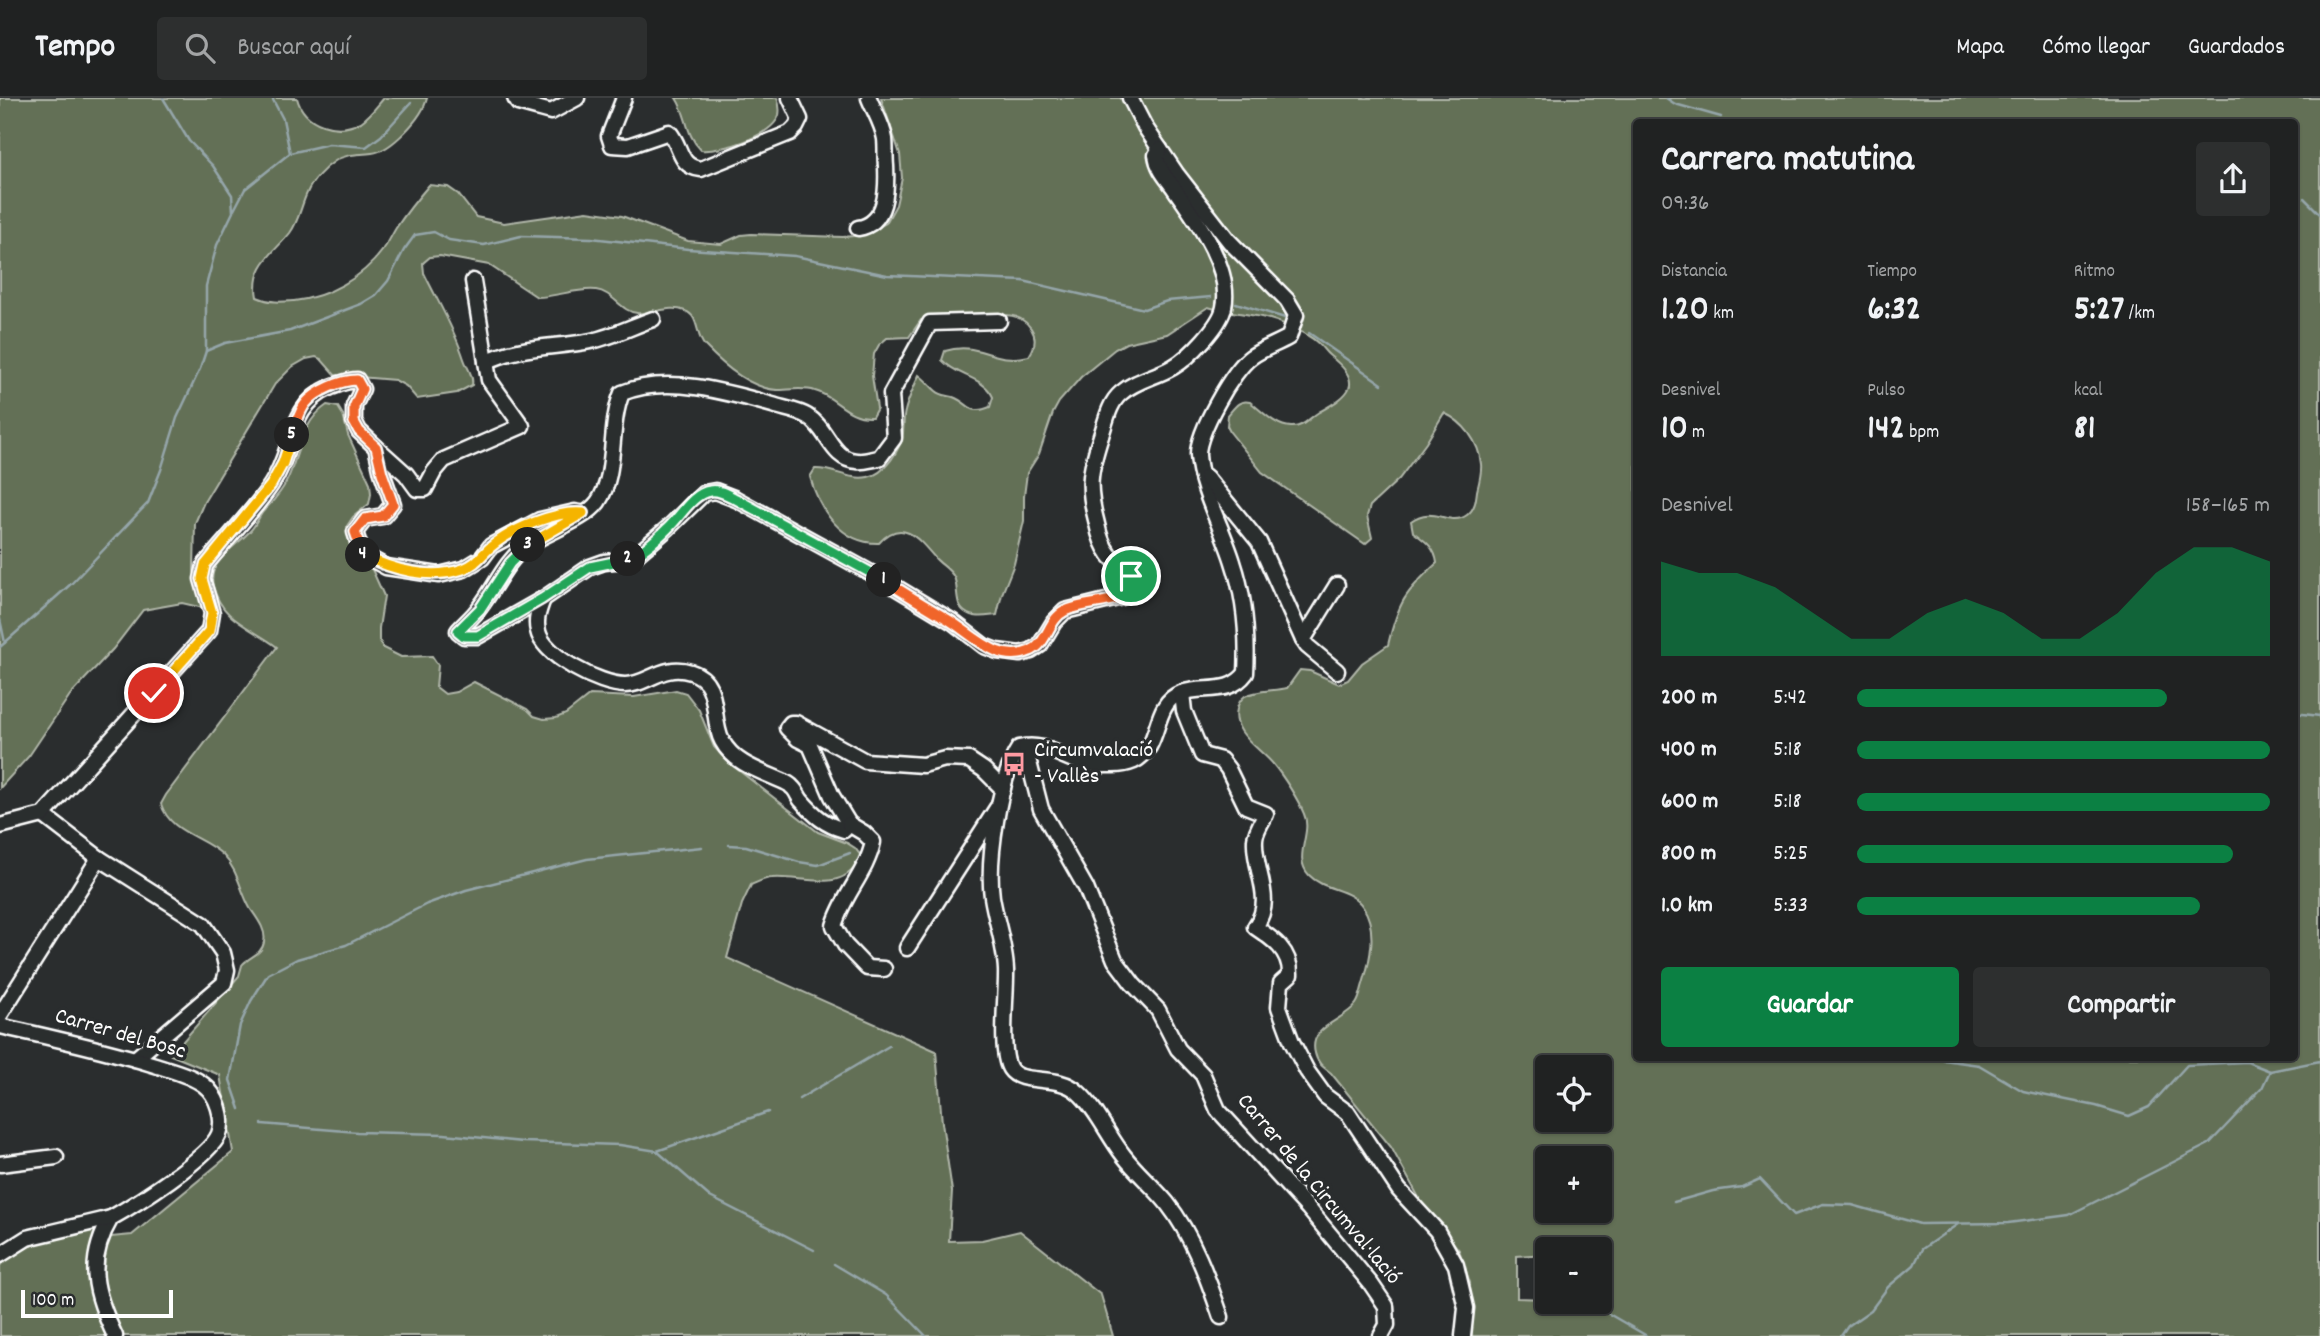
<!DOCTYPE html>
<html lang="es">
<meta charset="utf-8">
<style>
body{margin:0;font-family:Dekko,sans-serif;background:#2d2f2f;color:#f1f3f6;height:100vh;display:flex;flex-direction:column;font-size:26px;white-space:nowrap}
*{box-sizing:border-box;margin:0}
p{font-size:23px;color:#a2a4a5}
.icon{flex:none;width:38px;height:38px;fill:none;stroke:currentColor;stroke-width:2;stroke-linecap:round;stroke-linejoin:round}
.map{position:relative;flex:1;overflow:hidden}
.panel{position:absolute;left:1633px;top:21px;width:665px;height:942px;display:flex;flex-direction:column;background:#202222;border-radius:7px;box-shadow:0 2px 5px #0004,0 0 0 2px #3d3f40}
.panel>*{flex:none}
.tools{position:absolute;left:1535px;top:957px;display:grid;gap:14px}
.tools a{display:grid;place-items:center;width:77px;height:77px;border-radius:7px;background:#202222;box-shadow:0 2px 5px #0004,0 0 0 2px #3d3f40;font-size:35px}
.scale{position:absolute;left:21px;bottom:18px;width:152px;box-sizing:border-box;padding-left:7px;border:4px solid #fff;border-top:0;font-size:19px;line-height:24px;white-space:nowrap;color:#fff;-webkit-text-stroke:5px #2a2d2e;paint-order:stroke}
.pin{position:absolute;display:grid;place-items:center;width:60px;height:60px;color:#fff;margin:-30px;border:4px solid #fff;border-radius:50%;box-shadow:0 2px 7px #0007}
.km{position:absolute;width:35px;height:35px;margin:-18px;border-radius:50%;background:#222;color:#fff;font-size:19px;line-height:35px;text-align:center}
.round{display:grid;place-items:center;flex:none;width:74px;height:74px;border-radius:7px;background:#2d2f2f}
.overview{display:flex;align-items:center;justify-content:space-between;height:119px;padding:0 28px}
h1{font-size:38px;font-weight:700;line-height:52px}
.metrics{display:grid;grid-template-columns:repeat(3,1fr);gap:10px;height:119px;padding:7px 28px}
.metrics div{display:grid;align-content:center}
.metrics b{font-size:35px;font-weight:700}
.metrics small{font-size:19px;font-weight:400}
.metrics p{font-size:19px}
.chart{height:196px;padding:14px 28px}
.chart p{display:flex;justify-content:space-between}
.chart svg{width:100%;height:126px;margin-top:7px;fill:#0b8043;opacity:.7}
.cta{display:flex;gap:14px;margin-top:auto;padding:14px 28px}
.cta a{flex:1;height:80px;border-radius:7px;background:#0b8043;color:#fff;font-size:28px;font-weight:700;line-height:80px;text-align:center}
.cta a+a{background:#2d2f2f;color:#f1f3f6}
ul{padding:0 28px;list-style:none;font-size:23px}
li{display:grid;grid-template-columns:112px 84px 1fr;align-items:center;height:52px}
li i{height:18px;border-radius:9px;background:#0b8043}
header{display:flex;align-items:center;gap:42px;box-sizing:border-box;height:98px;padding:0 35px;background:#202222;border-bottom:2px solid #3d3f40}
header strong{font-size:33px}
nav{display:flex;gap:38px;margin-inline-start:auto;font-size:24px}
.search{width:490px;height:63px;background:#2d2f2f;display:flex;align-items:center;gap:18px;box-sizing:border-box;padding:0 24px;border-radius:7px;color:#a2a4a5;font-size:26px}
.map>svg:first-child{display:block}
</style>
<header>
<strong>Tempo</strong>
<div class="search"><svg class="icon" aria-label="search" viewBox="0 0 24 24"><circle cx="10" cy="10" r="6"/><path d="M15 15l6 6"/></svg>Buscar aquí</div>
<nav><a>Mapa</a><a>Cómo llegar</a><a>Guardados</a></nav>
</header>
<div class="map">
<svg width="2320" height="1238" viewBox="0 0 2320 1238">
<rect width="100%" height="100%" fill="#2a2d2e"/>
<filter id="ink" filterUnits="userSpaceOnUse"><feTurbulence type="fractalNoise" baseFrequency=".0143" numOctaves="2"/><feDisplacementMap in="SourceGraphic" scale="14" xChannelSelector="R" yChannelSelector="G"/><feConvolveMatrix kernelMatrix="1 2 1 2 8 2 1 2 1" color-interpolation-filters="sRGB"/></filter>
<g filter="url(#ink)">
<g fill="#636f56" stroke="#b1b7aa" stroke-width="2" fill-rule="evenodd">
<path d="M0,0H297C304,27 337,37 361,24C370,18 377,8 384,0H427C423,19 391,53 372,55C359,57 347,55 335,63C324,70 312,83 307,95C301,108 299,123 290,135C274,155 251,168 257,199C270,205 281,204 294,203C328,199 362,180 382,153C388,146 391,138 396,130C406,115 417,101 429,87L448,89L458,96L476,119L504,125L587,113L622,118L688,143L721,146L741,137L751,136L843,139L864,137L886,125L896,107L902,80L900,56L881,0H2320V1238H1470V1185L1459,1152L1423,1107L1391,1049L1331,975C1323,969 1317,965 1315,955C1308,928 1344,923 1356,906C1360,901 1361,892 1363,886C1370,863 1378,831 1363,809C1351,790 1324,793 1309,777C1292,759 1313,735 1304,716C1298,701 1283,678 1273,666C1260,650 1231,635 1237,611C1238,606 1241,601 1245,598C1256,592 1274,593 1287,590L1300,572L1310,573L1339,586L1348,582L1362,565L1388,547C1398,505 1405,494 1437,465C1435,449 1425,443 1413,434L1411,423C1434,406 1449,430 1467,417C1475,411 1476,402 1477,393C1479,385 1482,374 1481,366C1479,344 1464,324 1444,315L1426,345L1399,381L1370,408L1367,418L1372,440L1365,446L1262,374L1230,334L1227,328L1228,317C1234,310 1239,301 1250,304C1261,312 1276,329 1291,329C1303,330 1309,320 1319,314C1350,297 1365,285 1330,258C1325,254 1323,250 1319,246C1311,238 1296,231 1286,227C1263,216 1233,216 1208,209L1167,236L1126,245L1115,251L1081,279L1059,304L1053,315L1039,356L1027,375L1024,398V423L1014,466L1002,496L997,517C987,518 974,521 965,514C954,506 959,490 954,479C949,470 941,467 935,460C918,440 902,419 879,445C841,446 819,411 810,379L815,371C833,370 850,383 868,379C885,376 901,351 903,335C904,327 903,320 905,313C908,301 914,289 919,277C926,282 930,288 936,293C942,298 946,297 953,299C970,305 969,318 990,309L993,299C983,278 957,279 942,262L945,253C979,242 993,267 1029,258C1043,238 1028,218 1006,217L921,222L909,239L887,240L879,247L874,256L872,278L877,310L872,319C848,321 835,298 815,293C804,289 789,292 777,292C749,290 724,268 705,248C695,238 700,218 685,213C669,206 653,217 637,215C621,214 613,194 596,192C577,190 556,199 537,199L489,167L440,158L430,159L423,165L424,175C438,204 454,230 464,261C467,270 474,278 472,287L457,295L417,301L406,288L395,282L335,277L321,261L316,259L306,261L292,269L275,286L204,404L195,425L194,473L203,510L182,505L143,512L113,551L70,597L29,658L0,690ZM1636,24H2294V959H1636ZM1547,970H1600V1022H1547ZM1547,1060H1600V1113H1547ZM1547,1152H1600V1204H1547V1201L1517,1200V1158L1547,1156Z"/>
<path d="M676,0H777C779,5 780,12 779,17C773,38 720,54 701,52C685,36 688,18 676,0Z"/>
<path d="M327,307L338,309L343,317L348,337L370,385L371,396L369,406L353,419L347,428L350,448L356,456L371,469L384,498L379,530V541L383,550L401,559L432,558L438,567L436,589L445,596L456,594L474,584L527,611L534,618L544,621L556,620L566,616L590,597L634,599L676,592L686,595L699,612L714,649L728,664L818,734L847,745L855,750L861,758C845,798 803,777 772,780C765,780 758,784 751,787L742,806L727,860L936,953L942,1025L952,1093L949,1143L982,1142L1020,1133L1101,1197L1113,1238H0V1168C14,1141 63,1136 91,1129L102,1131L101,1140L132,1137L233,1054L220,977L171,957L239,878C239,877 242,868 242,867C249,858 262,857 264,844C267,832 256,819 250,810C240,792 238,772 223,757C203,738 170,735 161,706L166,697L277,549C251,529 222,523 213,488C207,463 236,449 250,433C255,428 258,421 262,415C266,410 272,405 276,399C301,371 294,329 327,307Z"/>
</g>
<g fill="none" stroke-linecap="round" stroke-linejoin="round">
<g stroke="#95a6aa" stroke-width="2.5">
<path d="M1666,0L1675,6L1721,19"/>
<path d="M290,55L329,46L366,49L381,38L411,5"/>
<path d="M2304,100L2320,116"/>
<path d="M234,112L245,91L290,55L283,21L272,0"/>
<path d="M1236,205L1285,220"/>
<path d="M1309,235L1382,286"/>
<path d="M206,253L225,245L290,233L361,206L376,197L388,183L404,152L415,137L434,134L449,142L484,147L521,138L591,140L688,151L795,158L887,177L1023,183L1144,211L1167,203L1211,199"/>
<path d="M0,521L5,545"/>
<path d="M0,549L72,485L148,405L161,372L177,320L200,271L206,253V188L217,147L233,114L232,97L213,68L189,43L163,0"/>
<path d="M2294,615L2320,618"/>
<path d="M729,747L746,748L799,764L818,767L850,755"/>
<path d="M1922,959L1979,967L2023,993L2096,1008L2129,1018L2149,1009L2187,967L2247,964L2270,973"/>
<path d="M799,1001L889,948"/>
<path d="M240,1011L230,982L240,927L251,903L268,876L297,861L346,847L427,806L466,792L587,761L702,749"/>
<path d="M262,1026L357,1034L444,1036L523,1044L620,1047L657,1053L710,1099L814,1152"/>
<path d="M657,1053L768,1014"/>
<path d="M1674,1104L1713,1093L1742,1089L1760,1081L1794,1117L1823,1106L1852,1107L1920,1126L2008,1125L2069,1117L2209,1046L2262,990L2270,973L2320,963"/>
<path d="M834,1166L886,1197L926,1238"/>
<path d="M1602,1212L1647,1238"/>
<path d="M1841,1238L1848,1228L1871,1212L1888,1189L1914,1167L1922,1151L1958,1126"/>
</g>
<g stroke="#fff" stroke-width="19">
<g id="minor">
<path d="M515,0L518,5L551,14L577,0"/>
<path d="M624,0L609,38L612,47L628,48L669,34C682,48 678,69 701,71L790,35L796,29L800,21L790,0"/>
<path d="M1130,0L1145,29L1176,75L1229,143L1287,202L1296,217L1289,239C1277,246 1262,251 1251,259C1233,272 1197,335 1198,357C1200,391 1223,431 1233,464C1245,500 1248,538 1246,575C1229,598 1204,587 1181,595C1151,606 1163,649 1134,663C1127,666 1120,667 1113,667C1104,667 1095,668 1086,666C1062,661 1045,643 1019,650C999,680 987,763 992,799C996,824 1005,847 1006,872C1007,894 999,954 1010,971C1021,988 1058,975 1078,994C1097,1011 1108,1038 1124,1058C1137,1075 1154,1089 1167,1105C1193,1138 1208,1181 1221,1219"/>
<path d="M858,130C887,126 887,91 886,68C885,59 886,50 885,41C883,27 874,13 869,0"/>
<path d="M999,223L930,225L891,296L894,340L879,360C872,361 864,364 857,363C831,362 828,330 807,318C799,313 786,311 776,308C731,295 668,276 622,295C608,328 618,375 598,404C584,423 544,434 525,449C505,464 495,490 480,509C474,518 465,525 458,533L464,538H478L543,501L590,469L604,464L626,462L635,458L668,430L704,395L715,393L736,401L882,481L953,524L984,548L997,553L1020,556L1031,553L1040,547L1054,524L1065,513L1122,499L1128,493L1131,478C1125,470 1115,465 1109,456C1103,448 1099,436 1097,426C1087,389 1089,375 1101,338C1106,323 1109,305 1121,295C1136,282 1156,279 1173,269C1189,260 1221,227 1224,209C1232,171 1197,123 1176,93C1168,81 1158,72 1156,57L1160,51"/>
<path d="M486,264C519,247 555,250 591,243C612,239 633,228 653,221"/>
<path d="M376,349L406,376L417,391H425L434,374L444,362L522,328L489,282L473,183"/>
<path d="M1206,379L1259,444L1303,542L1307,548L1337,573"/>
<path d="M543,501C539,512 535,522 538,533C543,558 600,587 625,587C648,587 662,565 691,574C722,583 710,621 722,643C733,664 757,672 778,681C782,683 789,685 792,689C796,692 798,698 801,702C814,717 825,727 844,732L849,726L832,698L810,647L798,641L787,630L791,625H796L865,663L923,667L945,661L969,662L984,672L1003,691"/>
<path d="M1303,542L1337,487"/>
<path d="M1182,595L1184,613L1202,657L1221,662L1228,671L1246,708L1266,716C1262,723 1255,734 1255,742C1253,772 1276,801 1255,829C1273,841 1291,853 1290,877L1281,885L1279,909L1292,944L1307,973L1325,998L1348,1015L1399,1092L1437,1133L1456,1167L1466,1210L1463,1238"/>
<path d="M1025,649L1041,711L1086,790L1115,862L1133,886L1158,912L1178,951L1203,977L1218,1012L1308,1110L1371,1186L1386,1208L1387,1227L1381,1238"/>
<path d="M43,717L99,760L203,826L223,855L227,872L224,885L135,961"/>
<path d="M849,726L864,735L873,744C867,774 843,797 834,828L845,847L867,870L884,871"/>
<path d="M0,728L43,717L209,533L212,515L202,481L205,467C227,440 252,415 271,387C295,352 287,308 331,289C340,286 348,282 357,282L362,291L354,308V323L359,333L376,349L382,375L393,406L383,418L365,421L355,434L362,456L386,469L439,477L464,471L482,460L491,448L540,422L575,414L581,415"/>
<path d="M907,850L997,710"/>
<path d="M0,917L99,760"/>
<path d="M0,928C52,940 104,951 155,967C170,972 191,977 204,987C217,997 225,1020 219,1036C210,1059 134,1107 111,1120C85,1164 95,1195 115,1238"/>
<path d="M0,1066L56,1059"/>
<path d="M0,1157L27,1140L111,1120"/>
</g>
</g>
<use href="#minor" stroke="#2a2d2e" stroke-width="14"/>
</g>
</g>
<g fill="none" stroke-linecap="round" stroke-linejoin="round" filter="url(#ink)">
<g stroke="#fff" stroke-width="14">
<path id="split-1" d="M884,482C906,496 927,509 949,522C973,537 999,567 1030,553C1048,546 1048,521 1065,513C1082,505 1104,506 1122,499L1128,492L1131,478"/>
</g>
<g stroke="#fff" stroke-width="14">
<path id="split-2" d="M628,461C643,454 657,441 668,430C680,419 693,395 710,393C719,391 728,397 736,401L884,482"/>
</g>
<g stroke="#fff" stroke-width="14">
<path id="split-3" d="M528,447L510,465L480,511L458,533L464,538H478L542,501L590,469L628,461"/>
</g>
<g stroke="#fff" stroke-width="14">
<path id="split-4" d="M363,457C392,472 430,482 463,471C477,466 481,457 492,448C512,431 557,412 583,415L528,447"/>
</g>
<g stroke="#fff" stroke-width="14">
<path id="split-5" d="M292,337C296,327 299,313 306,305C316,293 341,282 357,282L362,291L354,309V324L359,333L376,349L382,375L393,406L383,418L365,421L355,434L363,457"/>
</g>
<g stroke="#fff" stroke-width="14">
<path id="split-6" d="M154,595L209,533L212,515L202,481L205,467L271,387L283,365L292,337"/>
</g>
<use href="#split-1" stroke="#f0652b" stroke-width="9"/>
<use href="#split-2" stroke="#22a559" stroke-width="9"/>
<use href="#split-3" stroke="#22a559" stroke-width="9"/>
<use href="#split-4" stroke="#f5b400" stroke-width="9"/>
<use href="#split-5" stroke="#f0652b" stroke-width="9"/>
<use href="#split-6" stroke="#f5b400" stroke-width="9"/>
</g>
<defs>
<g id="bus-bare" transform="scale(1.89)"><path d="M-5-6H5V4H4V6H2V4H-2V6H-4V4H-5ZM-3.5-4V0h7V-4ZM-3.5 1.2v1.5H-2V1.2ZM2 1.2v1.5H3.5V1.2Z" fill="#ff9aa2" stroke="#2a2d2e" stroke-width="2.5" paint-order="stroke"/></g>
</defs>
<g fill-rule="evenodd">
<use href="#bus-bare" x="1014" y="666"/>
</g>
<g text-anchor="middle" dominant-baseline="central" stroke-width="7" stroke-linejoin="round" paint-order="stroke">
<g font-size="23" fill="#fff" stroke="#2a2d2e" text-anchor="start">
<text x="1034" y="653">Circumvalació<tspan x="1034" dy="26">- Vallès</tspan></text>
</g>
<g font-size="23" fill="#fff" stroke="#2a2d2e">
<text transform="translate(120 937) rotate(16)">Carrer del Bosc</text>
<text transform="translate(1318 1092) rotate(50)">Carrer de la Circumval·lació</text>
</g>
</g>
</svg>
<div class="tools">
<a><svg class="icon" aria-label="locate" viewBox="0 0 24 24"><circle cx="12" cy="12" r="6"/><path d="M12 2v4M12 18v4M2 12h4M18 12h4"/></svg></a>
<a>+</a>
<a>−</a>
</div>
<div class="scale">100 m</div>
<div class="pin" style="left:1131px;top:478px;background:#1e9e55"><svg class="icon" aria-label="arrive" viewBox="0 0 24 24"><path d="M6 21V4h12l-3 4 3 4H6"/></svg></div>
<div class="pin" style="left:154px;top:595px;background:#d93025"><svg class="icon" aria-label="check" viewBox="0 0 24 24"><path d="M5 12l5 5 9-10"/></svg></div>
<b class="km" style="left:884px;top:482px">1</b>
<b class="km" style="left:628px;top:461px">2</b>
<b class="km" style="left:528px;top:447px">3</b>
<b class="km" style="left:363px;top:457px">4</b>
<b class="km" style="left:292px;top:337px">5</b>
<section class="panel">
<div class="overview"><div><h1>Carrera matutina</h1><p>09:36</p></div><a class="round"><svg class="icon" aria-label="share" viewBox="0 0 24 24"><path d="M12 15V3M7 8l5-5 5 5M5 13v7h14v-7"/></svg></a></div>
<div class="metrics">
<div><p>Distancia</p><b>1.20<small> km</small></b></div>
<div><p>Tiempo</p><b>6:32</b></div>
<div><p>Ritmo</p><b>5:27<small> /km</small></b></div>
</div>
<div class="metrics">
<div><p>Desnivel</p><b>10<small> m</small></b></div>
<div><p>Pulso</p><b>142<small> bpm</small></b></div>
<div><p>kcal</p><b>81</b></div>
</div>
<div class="chart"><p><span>Desnivel</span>158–165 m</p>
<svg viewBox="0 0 160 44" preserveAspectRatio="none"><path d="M0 44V11L10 15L20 15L30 20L40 29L50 38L60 38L70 29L80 24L90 29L100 38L110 38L120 29L130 15L140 6L150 6L160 11V44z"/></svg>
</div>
<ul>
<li><b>200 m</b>5:42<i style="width:75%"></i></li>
<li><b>400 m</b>5:18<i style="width:100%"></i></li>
<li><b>600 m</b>5:18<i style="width:100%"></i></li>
<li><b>800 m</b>5:25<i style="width:91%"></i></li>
<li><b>1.0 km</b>5:33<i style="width:83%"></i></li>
</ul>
<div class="cta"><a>Guardar</a><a>Compartir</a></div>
</section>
</div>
